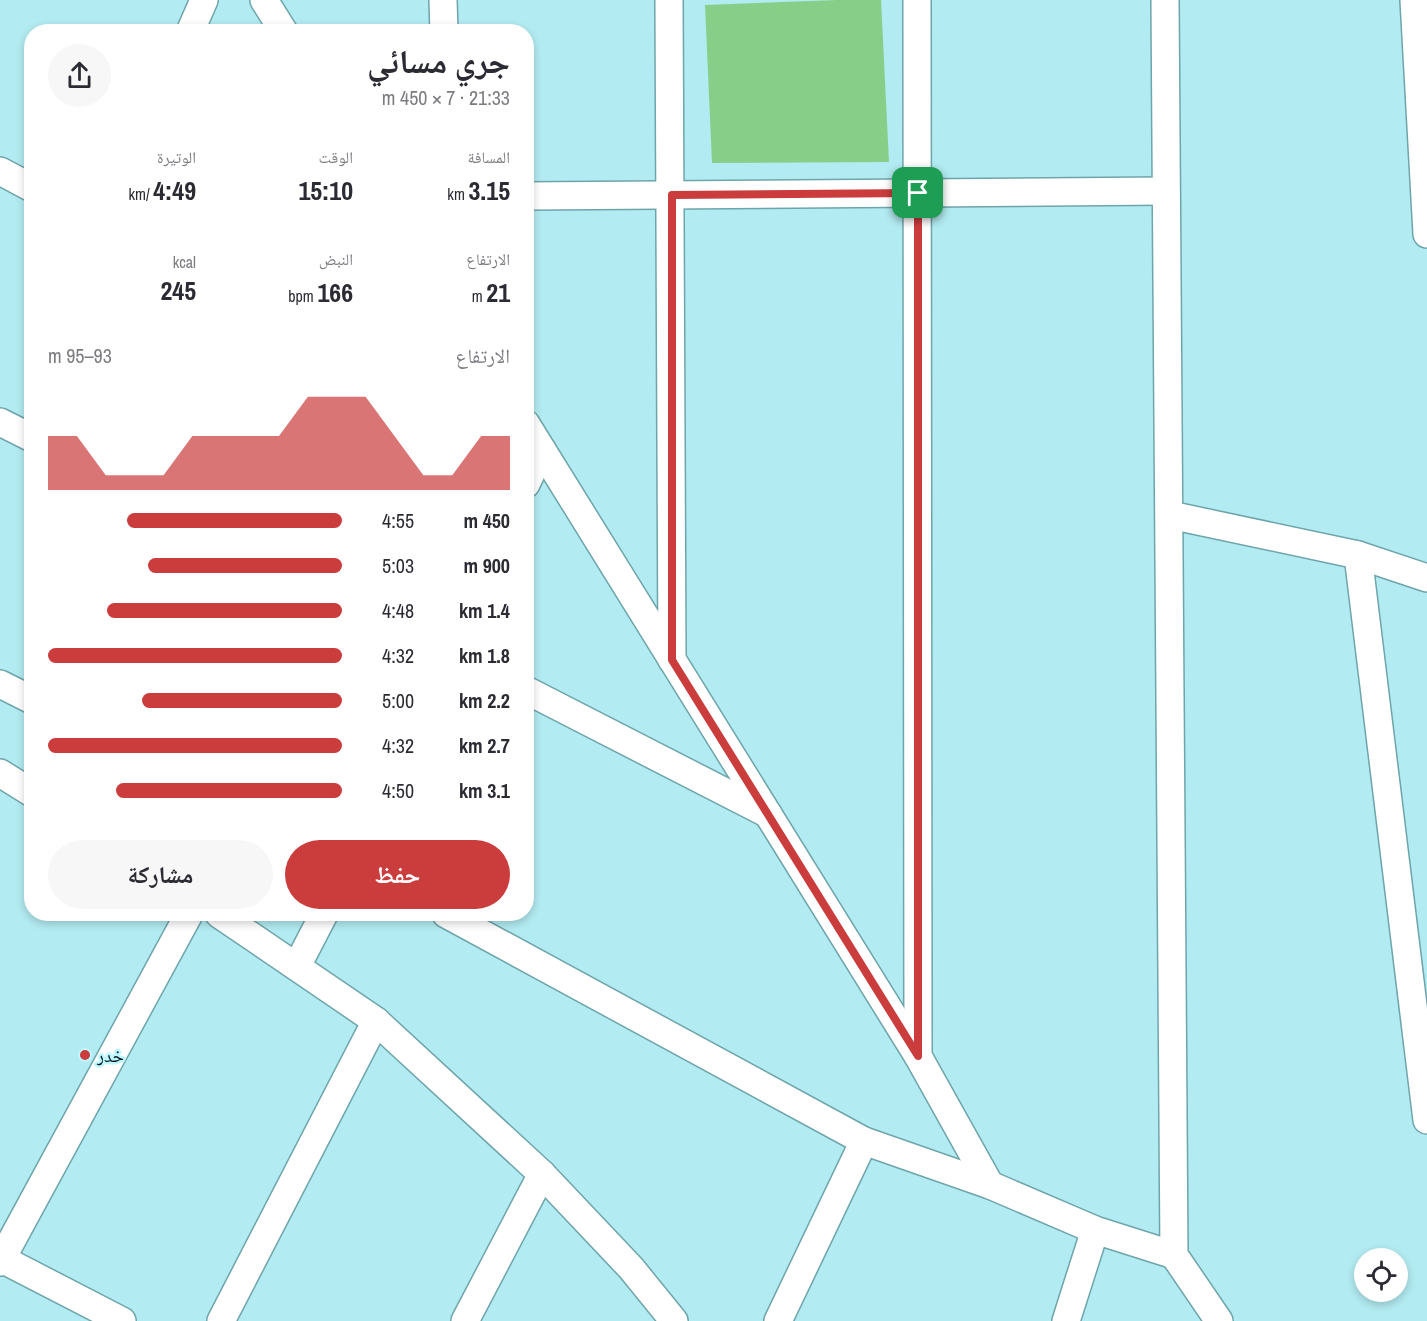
<!DOCTYPE html>
<html lang="ar">
<meta charset="utf-8">
<style>
body{margin:0;font-family:"Archivo Narrow","Noto Naskh Arabic",sans-serif;background:#f7f7f7;color:#2b2b33;direction:rtl;height:100vh;display:flex;flex-direction:column;font-size:22px;white-space:nowrap}
*{box-sizing:border-box;margin:0}
p{font-size:20px;color:#7c7c81}
.icon{flex:none;width:33px;height:33px;fill:none;stroke:currentColor;stroke-width:2;stroke-linecap:round;stroke-linejoin:round}
.map{position:relative;flex:1;overflow:hidden;direction:ltr}
.details{position:absolute;left:24px;top:24px;width:510px;height:897px;display:flex;flex-direction:column;background:#fff;border-radius:24px;box-shadow:0 3px 9px #0003;direction:rtl}
.details>*{flex:none}
.fabs{position:absolute;left:1354px;top:1248px;display:grid;gap:12px}
.fabs a{display:grid;place-items:center;width:54px;height:54px;border-radius:50%;background:#fff;box-shadow:0 3px 9px #0003;font-size:30px}
.pin{position:absolute;display:grid;place-items:center;width:51px;height:51px;color:#fff;margin:-26px;border-radius:12px;box-shadow:0 3px 9px #0006}
.round{display:grid;place-items:center;flex:none;width:63px;height:63px;border-radius:32px;background:#f7f7f7}
.summary{display:flex;align-items:center;justify-content:space-between;height:102px;padding:0 24px}
h1{font-size:33px;font-weight:700;line-height:45px}
.figures{display:grid;grid-template-columns:repeat(3,1fr);gap:9px;height:102px;padding:6px 24px}
.figures div{display:grid;align-content:center}
.figures b{font-size:26px;font-weight:700}
.figures small{font-size:16px;font-weight:400}
.figures p{font-size:16px}
.chart{height:168px;padding:12px 24px}
.chart p{display:flex;justify-content:space-between}
.chart svg{width:100%;height:108px;margin-top:6px;fill:#cb3c3d;opacity:.7}
.primary-button{display:flex;gap:12px;margin-top:auto;padding:12px 24px}
.primary-button a{flex:1;height:69px;border-radius:36px;background:#cb3c3d;color:#fff;font-size:24px;font-weight:700;line-height:69px;text-align:center}
.primary-button a+a{background:#f7f7f7;color:#2b2b33}
ul{padding:0 24px;list-style:none;font-size:20px}
li{display:grid;grid-template-columns:96px 72px 1fr;align-items:center;height:45px}
li i{height:15px;border-radius:8px;background:#cb3c3d}
.map>svg:first-child{display:block}
</style>
<div class="map">
<svg width="1427" height="1321" viewBox="0 0 1427 1321">
<rect width="100%" height="100%" fill="#b2ebf1"/>
<path fill="#87cf89" d="M837,0H881L889,162L712,163L705,5Z"/>
<g fill="none" stroke-linecap="round" stroke-linejoin="round">
<g stroke="#6ea5ab" stroke-width="30">
<g id="street">
<path d="M264,0L284,32"/>
<path d="M443,0L444,32"/>
<path d="M669,0L672,660"/>
<path d="M917,0L918,1056"/>
<path d="M1165,0L1174,1255L1219,1321"/>
<path d="M1414,0L1427,234"/>
<path d="M190,32L204,0"/>
<path d="M0,171L32,188"/>
<path d="M526,196L1166,191"/>
<path d="M0,422L32,438"/>
<path d="M526,424L918,1056L990,1185"/>
<path d="M526,484L542,450L531,444"/>
<path d="M1170,515L1358,555L1427,578"/>
<path d="M1358,555L1427,1120"/>
<path d="M0,684L32,700"/>
<path d="M526,690L768,814"/>
<path d="M0,773L32,793"/>
<path d="M219,914L376,1021L542,1174L631,1268L674,1321"/>
<path d="M446,914L864,1141L990,1185L1095,1230L1174,1255"/>
<path d="M297,966L324,914"/>
<path d="M0,1258L122,1321"/>
<path d="M0,1262L189,914"/>
<path d="M221,1321L376,1021"/>
<path d="M465,1321L542,1174"/>
<path d="M778,1321L864,1141"/>
<path d="M1066,1321L1095,1230"/>
</g>
</g>
<use href="#street" stroke="#fff" stroke-width="27"/>
</g>
<g fill="none" stroke-linecap="round" stroke-linejoin="round">
<g stroke="#fff" stroke-width="12">
<path id="route" d="M918,193V1056L672,660V195Z"/>
</g>
<use href="#route" stroke="#cb3c3d" stroke-width="8"/>
</g>
<circle fill="#cb3c3d" stroke="#bff8ff" stroke-width="2" cx="85" cy="1055" r="6"/>
<g text-anchor="middle" dominant-baseline="central" stroke-width="5" stroke-linejoin="round" paint-order="stroke">
<g font-size="18" fill="#021619" stroke="#bff8ff" text-anchor="start">
<text x="97" y="1055">خدر</text>
</g>
</g>
</svg>
<div class="fabs">
<a><svg class="icon" aria-label="locate" viewBox="0 0 24 24"><circle cx="12" cy="12" r="6"/><path d="M12 2v4M12 18v4M2 12h4M18 12h4"/></svg></a>
</div>
<div class="pin" style="left:918px;top:193px;background:#1e9e55"><svg class="icon" aria-label="arrive" viewBox="0 0 24 24"><path d="M6 21V4h12l-3 4 3 4H6"/></svg></div>
<section class="details">
<div class="summary"><div><h1>جري مسائي</h1><p>21:33 · 7 × 450 m</p></div><a class="round"><svg class="icon" aria-label="share" viewBox="0 0 24 24"><path d="M12 15V3M7 8l5-5 5 5M5 13v7h14v-7"/></svg></a></div>
<div class="figures">
<div><p>المسافة</p><b>3.15<small> km</small></b></div>
<div><p>الوقت</p><b>15:10</b></div>
<div><p>الوتيرة</p><b>4:49<small> /km</small></b></div>
</div>
<div class="figures">
<div><p>الارتفاع</p><b>21<small> m</small></b></div>
<div><p>النبض</p><b>166<small> bpm</small></b></div>
<div><p>kcal</p><b>245</b></div>
</div>
<div class="chart"><p><span>الارتفاع</span>93–95 m</p>
<svg viewBox="0 0 160 44" preserveAspectRatio="none"><path d="M0 44V22L10 22L20 38L30 38L40 38L50 22L60 22L70 22L80 22L90 6L100 6L110 6L120 22L130 38L140 38L150 22L160 22V44z"/></svg>
</div>
<ul>
<li><b>450 m</b>4:55<i style="width:73%"></i></li>
<li><b>900 m</b>5:03<i style="width:66%"></i></li>
<li><b>1.4 km</b>4:48<i style="width:80%"></i></li>
<li><b>1.8 km</b>4:32<i style="width:100%"></i></li>
<li><b>2.2 km</b>5:00<i style="width:68%"></i></li>
<li><b>2.7 km</b>4:32<i style="width:100%"></i></li>
<li><b>3.1 km</b>4:50<i style="width:77%"></i></li>
</ul>
<div class="primary-button"><a>حفظ</a><a>مشاركة</a></div>
</section>
</div>
